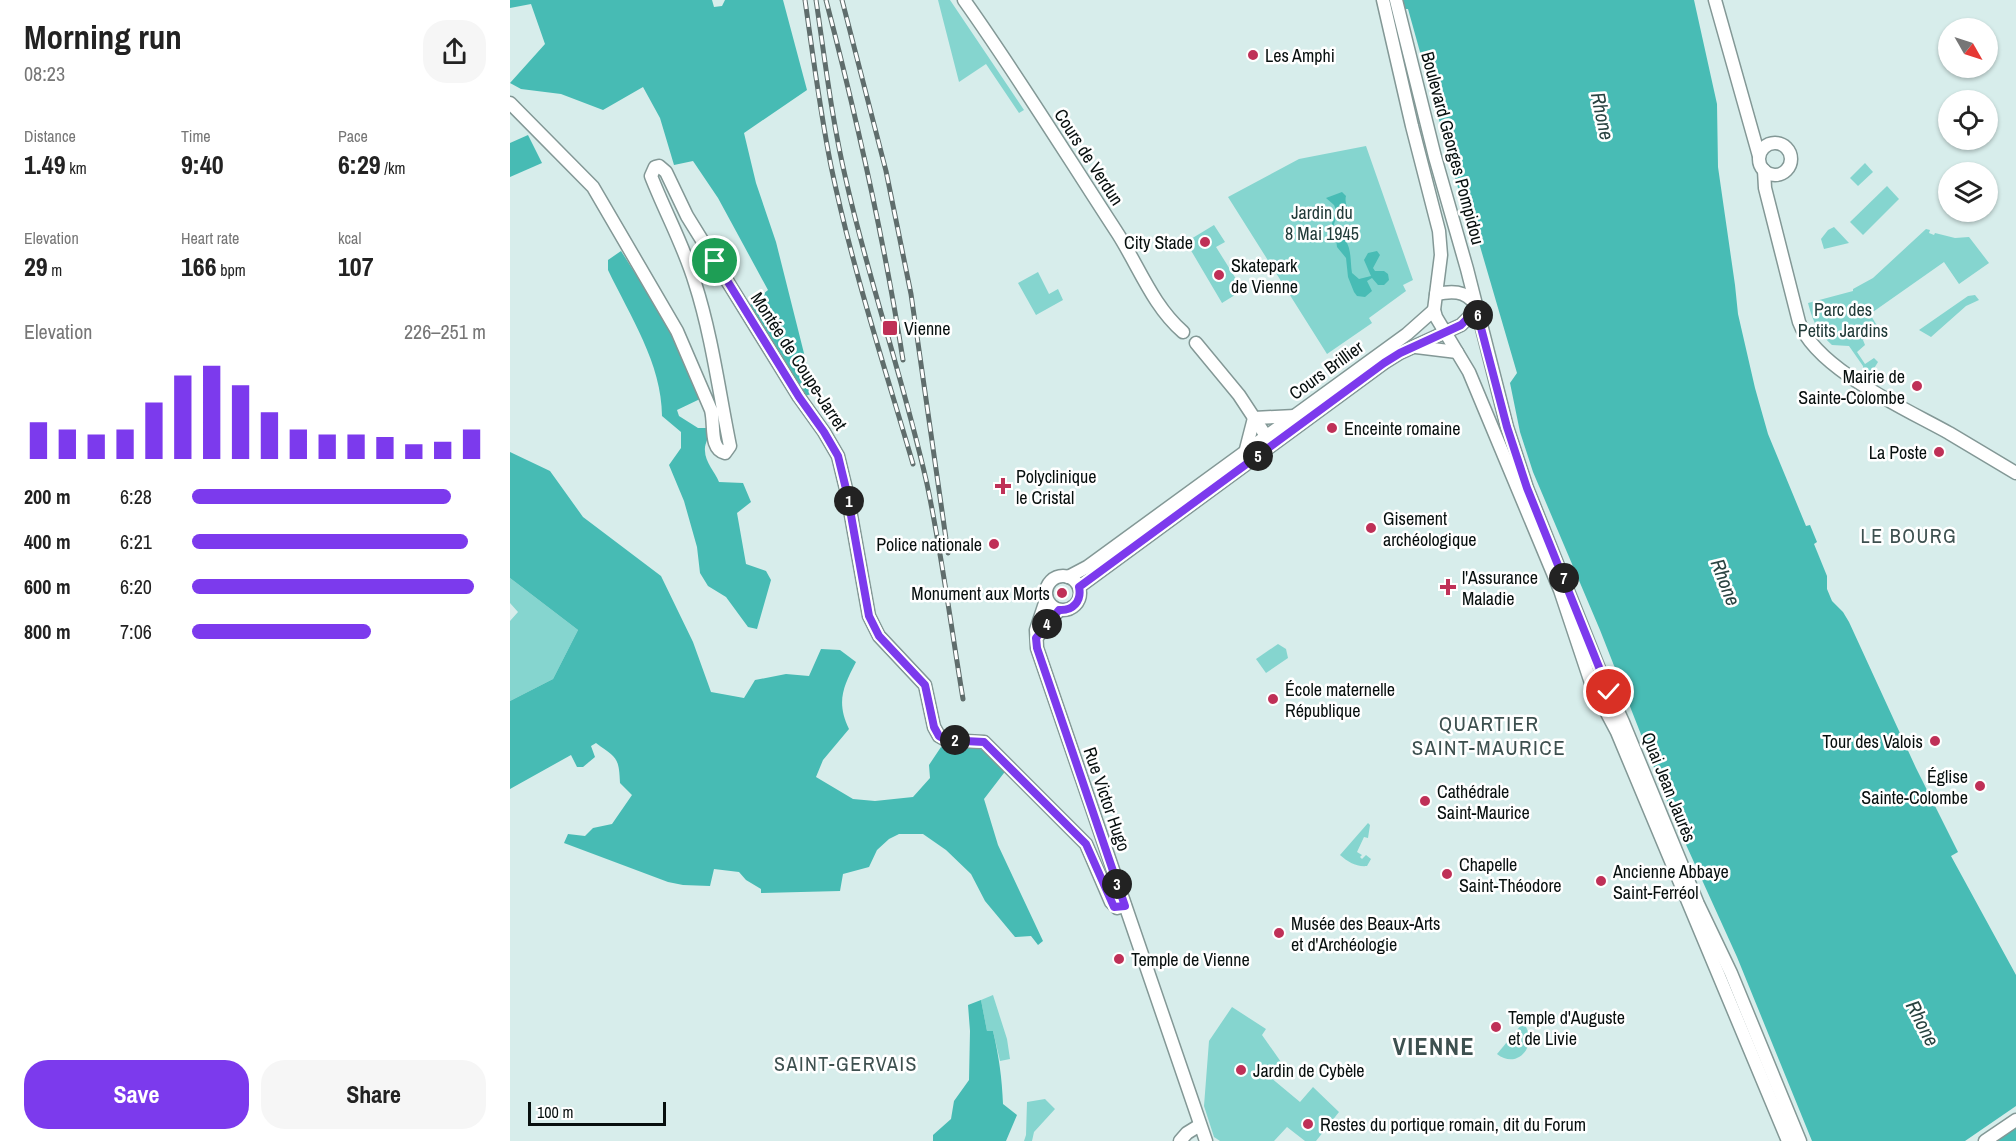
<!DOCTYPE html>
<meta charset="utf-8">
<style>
body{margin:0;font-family:"Archivo Narrow",sans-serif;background:#f6f6f6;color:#222;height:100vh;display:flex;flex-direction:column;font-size:22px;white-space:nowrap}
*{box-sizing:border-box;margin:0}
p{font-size:20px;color:#767676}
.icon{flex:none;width:33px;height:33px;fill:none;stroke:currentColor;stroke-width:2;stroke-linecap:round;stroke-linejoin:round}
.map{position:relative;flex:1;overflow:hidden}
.drawer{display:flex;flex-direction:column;background:#fff;width:510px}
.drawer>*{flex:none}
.needle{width:39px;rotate:129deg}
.buttons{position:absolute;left:1428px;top:18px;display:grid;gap:12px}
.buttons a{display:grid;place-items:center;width:60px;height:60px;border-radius:50%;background:#fff;box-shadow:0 2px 4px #0004;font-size:30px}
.scale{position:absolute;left:18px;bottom:15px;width:138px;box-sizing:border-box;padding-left:6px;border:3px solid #070f0e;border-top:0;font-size:16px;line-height:21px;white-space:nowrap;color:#070f0e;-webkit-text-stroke:4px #fff;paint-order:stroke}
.pin{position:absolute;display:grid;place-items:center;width:51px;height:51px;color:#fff;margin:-26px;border:3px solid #fff;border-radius:50%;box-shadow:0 2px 6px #0007}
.km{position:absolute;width:30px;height:30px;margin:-15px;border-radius:50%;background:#222;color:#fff;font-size:16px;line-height:30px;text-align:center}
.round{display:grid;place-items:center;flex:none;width:63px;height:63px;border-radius:24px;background:#f6f6f6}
.overview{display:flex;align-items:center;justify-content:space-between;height:102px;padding:0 24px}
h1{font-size:33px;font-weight:800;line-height:45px}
.figures{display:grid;grid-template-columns:repeat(3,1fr);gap:9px;height:102px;padding:6px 24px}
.figures div{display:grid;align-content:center}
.figures b{font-size:26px;font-weight:800}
.figures small{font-size:16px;font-weight:400}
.figures p{font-size:16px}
.chart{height:168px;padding:12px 24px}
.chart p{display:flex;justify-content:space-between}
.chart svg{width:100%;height:108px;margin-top:6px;stroke:#7c3aed;stroke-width:6}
.button{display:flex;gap:12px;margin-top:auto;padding:12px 24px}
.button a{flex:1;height:69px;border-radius:24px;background:#7c3aed;color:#fff;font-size:24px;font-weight:800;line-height:69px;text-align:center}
.button a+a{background:#f6f6f6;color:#222}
ul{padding:0 24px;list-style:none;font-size:20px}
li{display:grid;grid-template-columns:96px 72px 1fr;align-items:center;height:45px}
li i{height:15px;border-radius:8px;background:#7c3aed}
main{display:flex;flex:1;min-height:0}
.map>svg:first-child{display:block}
</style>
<main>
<section class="drawer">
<div class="overview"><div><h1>Morning run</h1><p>08:23</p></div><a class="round"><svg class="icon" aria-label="share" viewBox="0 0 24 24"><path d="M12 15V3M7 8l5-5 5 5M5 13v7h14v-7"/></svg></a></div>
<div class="figures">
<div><p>Distance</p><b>1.49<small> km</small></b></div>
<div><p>Time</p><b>9:40</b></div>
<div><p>Pace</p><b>6:29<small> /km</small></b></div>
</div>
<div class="figures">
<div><p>Elevation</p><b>29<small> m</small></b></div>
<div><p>Heart rate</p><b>166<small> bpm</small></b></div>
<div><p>kcal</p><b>107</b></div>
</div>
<div class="chart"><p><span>Elevation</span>226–251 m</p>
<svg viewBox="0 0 160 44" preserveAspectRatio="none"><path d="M5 44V29M15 44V32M25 44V34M35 44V32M45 44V21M55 44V10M65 44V6M75 44V14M85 44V25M95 44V32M105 44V34M115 44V34M125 44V35M135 44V38M145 44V37M155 44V32"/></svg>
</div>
<ul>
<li><b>200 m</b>6:28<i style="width:88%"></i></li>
<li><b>400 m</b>6:21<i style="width:94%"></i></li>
<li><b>600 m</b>6:20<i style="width:96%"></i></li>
<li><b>800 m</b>7:06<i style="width:61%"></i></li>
</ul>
<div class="button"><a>Save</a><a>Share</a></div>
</section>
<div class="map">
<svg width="1506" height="1141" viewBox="0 0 1506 1141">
<rect width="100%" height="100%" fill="#d7edeb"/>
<g fill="#85d5cf">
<path d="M428,0H440L514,110L509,113L476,64L449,82Z"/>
<path d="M856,146L903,280L893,285L896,291L859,318L862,323L817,354L718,197L789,159Z"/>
<path d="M1355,163L1363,172L1348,186L1340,178Z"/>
<path d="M1377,186L1389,199L1353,235L1340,222Z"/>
<path d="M704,225L715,242L706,247L733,290L712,303L676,242Z"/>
<path d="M1324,227L1339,243L1314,249L1311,239L1318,230Z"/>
<path d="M1416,229L1420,230L1419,233L1424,235L1425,233L1445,238L1459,237L1479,263L1449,284L1434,262L1360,314L1369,329L1353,340L1355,345L1347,352L1355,364L1364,358L1368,362L1358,378L1354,374L1353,366L1339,346L1322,345C1308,332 1303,322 1298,303L1343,291V289L1363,278Z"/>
<path d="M528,272L539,294L548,289L553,300L526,315L508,283Z"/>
<path d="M1465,295L1469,300L1456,306L1421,337L1409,330L1458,296Z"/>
<path d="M0,578L68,630L43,679L0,701V621L8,612L0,603Z"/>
<path d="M768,644L776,649L778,658L756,673L746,659Z"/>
<path d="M858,823L860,825L858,838L854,837L847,852L852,855L850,857L852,859L856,855L861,859L857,866C846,867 838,862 830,855Z"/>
<path d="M483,995L497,1039L500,1059L490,1061L483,1031H477L471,1000Z"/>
<path d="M722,1007L756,1029L752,1035L771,1062L760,1077L790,1102L803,1087L829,1112L806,1141H795L777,1127L764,1141H710L704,1137L694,1106L699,1041Z"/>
<path d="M1012,1024H1014C1029,1044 1008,1071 987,1054Z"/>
<path d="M535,1099L545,1109L524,1132L522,1141H514L516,1135L517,1102Z"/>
</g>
<g fill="#47bbb4">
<path d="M0,0H202L204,7L212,6L215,0H273L297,90L234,133L246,183L266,242L304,393L295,396L239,306L258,290L208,198L183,161L164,165L150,118L133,87L93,110L51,94L11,89L0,83L35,44L21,4L0,8Z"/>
<path d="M18,135L32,163L0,177V143Z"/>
<path d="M111,251L150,312L165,342L190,399L167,410L169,416L188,428H200C200,436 194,444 195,451C195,462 205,472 209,482L233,483L241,502L227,513L236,564L256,571L261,580L247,629L238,627L216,597L198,586L190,573L187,547L174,501L159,465L171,448V432L152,416C152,364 120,316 98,270V260Z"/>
<path d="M0,452L40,471L73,517L151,576L183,642L201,692L234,698L245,680L276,674L299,676L311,649L330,650L346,662C333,687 326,702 339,729L313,760L306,777L343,799L365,801L403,797L420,778L419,765L431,747C441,750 446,748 455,747C474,745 484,758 497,769L474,799L488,845L533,941L528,945L521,936L505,937L475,901L461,874L436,850L413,834H389L379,839L367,850L359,867L333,874L330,891L251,893V889L236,880L229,872L204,869L200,886L173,885L158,882L54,843L58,834L75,836L83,828L102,824L122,795L110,783C109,756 106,758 86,743L81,746L85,757L73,767H67L61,755L0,789V701L43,679L68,630L0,578Z"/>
<path d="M471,1000L477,1031H483C489,1057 492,1078 493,1104L507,1115L496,1141H423V1135L441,1119L444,1101L459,1080L460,1031L458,1005Z"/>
</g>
<g fill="#48bcb5">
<path d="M893,0H1184L1207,104L1208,167L1225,285L1228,314L1245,388L1258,434L1296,526L1300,525L1307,542L1304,544L1317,576V589L1322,601L1333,612L1339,622L1406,768L1448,852L1441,856L1506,975V1141H1302L1227,957L1163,816L1090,630L1023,472L1010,432L1000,383L1007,373L960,212L955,213L898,9H895Z"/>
<path d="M832,192L836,196C834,203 839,208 837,215L826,218L824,224V230C827,234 832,236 835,240C842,249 840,262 842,273L849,279L861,276L854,260L858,253L867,251L870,255L863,268L865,271H874L878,274L879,280L874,285H868L862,278L857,281L862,291L855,297L847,296L844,292L838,277L836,258L827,247L826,239L822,235L820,230L826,210L824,205L816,198Z"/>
</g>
<path fill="#d7edeb" d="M1506,1106V1128L1487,1141H1455Z"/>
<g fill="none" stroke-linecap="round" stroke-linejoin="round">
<g stroke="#839896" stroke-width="15">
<g id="major">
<path d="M454,0C508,76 557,156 608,234C629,267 643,306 673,332"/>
<path d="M873,0L902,126L929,231L931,255L924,310L926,317L959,372L1050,590L1081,683L1107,732L1278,1141"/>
<path d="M886,0L925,157L957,269L997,427L1017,488L1092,676L1113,722L1188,904L1221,973L1290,1141"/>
<path d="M1205,0L1249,156"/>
<path d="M0,103L83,187L167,331L201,410C205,425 199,449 215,453L220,446C209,392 202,336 185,283C174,246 155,212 141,176L145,167L149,166L156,172L177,216L289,397L314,432L328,456L337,493L359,616L369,636L415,685L424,727L429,736L436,740L474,742L576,844L601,902L607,908L615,906"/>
<circle cx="1265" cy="159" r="16"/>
<path d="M1254,170L1255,188L1289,322C1306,369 1396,409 1439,433C1461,446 1484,460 1506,473"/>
<path d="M926,294C941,291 955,290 965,304"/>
<path d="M686,343L729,395L760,442"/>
<path d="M906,347L947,352"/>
<path d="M744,418L785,416"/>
<path d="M735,453L744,418"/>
<circle cx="553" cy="593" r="17"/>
<path d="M558,577L577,567L897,334L924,310"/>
<path d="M569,587L874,363L890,353L951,325L961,315L965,305"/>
<path d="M536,600L526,630L527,648L696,1141"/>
<path d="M529,635L549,610"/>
<path d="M670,1141L677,1133L690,1125"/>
<path d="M1475,1141L1506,1120"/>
</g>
</g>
<use href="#major" stroke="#fff" stroke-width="12"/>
<g stroke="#5f6d6c" stroke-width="5">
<g id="rail">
<path d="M295,0C303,56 310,111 321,166C342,267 374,365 403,464"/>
<path d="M306,0C315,60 322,121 336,180C359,282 394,381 417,484C432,555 441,627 453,699"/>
<path d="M316,0C347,119 374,239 393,360"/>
<path d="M332,0L376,171L401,294L438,553"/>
</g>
</g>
<use href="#rail" stroke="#fff" stroke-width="3" stroke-dasharray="9" stroke-linecap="butt"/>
</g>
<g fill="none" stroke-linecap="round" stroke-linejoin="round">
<g stroke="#fff" stroke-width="12">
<path id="route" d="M205,261L289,397L314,432L328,456L337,493L359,616L369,636L415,685L424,727L429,736L436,740L474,742L576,844L604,907L615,906L527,648L526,638L549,610C563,611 572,601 569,587L874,363L890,353L951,325L961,315L965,305L997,427L1017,488L1099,692"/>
</g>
<use href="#route" stroke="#7c3aed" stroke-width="8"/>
</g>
<g fill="#bf3057" stroke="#fff" stroke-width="2">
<circle cx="743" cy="55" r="6"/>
<circle cx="695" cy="242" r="6"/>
<circle cx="709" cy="275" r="6"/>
<rect x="372" y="320" width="16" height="16" rx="3"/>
<circle cx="1407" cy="386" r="6"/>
<circle cx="822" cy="428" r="6"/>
<circle cx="1429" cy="452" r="6"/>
<path d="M490 477h6v6h6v6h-6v6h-6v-6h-6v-6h6z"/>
<circle cx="861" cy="528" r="6"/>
<circle cx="484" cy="544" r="6"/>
<path d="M935 578h6v6h6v6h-6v6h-6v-6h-6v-6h6z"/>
<circle cx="552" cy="593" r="6"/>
<circle cx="763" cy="699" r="6"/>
<circle cx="1425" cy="741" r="6"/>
<circle cx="1470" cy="786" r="6"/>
<circle cx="915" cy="801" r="6"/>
<circle cx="937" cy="874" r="6"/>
<circle cx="1091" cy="881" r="6"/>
<circle cx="769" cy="933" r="6"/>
<circle cx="609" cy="959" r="6"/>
<circle cx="986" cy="1027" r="6"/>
<circle cx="731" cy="1070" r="6"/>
<circle cx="798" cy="1124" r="6"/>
</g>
<g text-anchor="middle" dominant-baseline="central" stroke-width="5" stroke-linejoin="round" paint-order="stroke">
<g font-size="18" fill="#070f0e" stroke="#fff" text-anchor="start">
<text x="755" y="55">Les Amphi</text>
<text x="683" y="242" text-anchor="end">City Stade</text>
<text x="721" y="265">Skatepark<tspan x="721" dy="21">de Vienne</tspan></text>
<text x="394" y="328">Vienne</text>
<text x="1395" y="376" text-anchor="end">Mairie de<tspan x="1395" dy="21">Sainte-Colombe</tspan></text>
<text x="834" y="428">Enceinte romaine</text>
<text x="1417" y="452" text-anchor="end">La Poste</text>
<text x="506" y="476">Polyclinique<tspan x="506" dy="21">le Cristal</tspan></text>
<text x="873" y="518">Gisement<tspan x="873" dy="21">archéologique</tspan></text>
<text x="472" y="544" text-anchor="end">Police nationale</text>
<text x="952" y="577">l'Assurance<tspan x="952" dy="21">Maladie</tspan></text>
<text x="540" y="593" text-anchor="end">Monument aux Morts</text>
<text x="775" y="689">École maternelle<tspan x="775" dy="21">République</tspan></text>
<text x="1413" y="741" text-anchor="end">Tour des Valois</text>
<text x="1458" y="776" text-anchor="end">Église<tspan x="1458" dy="21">Sainte-Colombe</tspan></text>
<text x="927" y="791">Cathédrale<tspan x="927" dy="21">Saint-Maurice</tspan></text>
<text x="949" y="864">Chapelle<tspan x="949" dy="21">Saint-Théodore</tspan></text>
<text x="1103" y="871">Ancienne Abbaye<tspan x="1103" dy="21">Saint-Ferréol</tspan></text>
<text x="781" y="923">Musée des Beaux-Arts<tspan x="781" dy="21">et d'Archéologie</tspan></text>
<text x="621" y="959">Temple de Vienne</text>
<text x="998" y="1017">Temple d'Auguste<tspan x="998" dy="21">et de Livie</tspan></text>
<text x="743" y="1070">Jardin de Cybèle</text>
<text x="810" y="1124">Restes du portique romain, dit du Forum</text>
</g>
<g font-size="18" fill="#070f0e" stroke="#fff">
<text transform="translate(943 148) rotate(75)">Boulevard Georges Pompidou</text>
<text transform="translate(579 157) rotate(57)">Cours de Verdun</text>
<text transform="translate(289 361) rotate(57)">Montée de Coupe-Jarret</text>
<text transform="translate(816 370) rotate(-36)">Cours Brillier</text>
<text transform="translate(1159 787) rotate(68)">Quai Jean Jaurès</text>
<text transform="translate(597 799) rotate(71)">Rue Victor Hugo</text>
</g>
<g font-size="18" fill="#213b39" stroke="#fff">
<text x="812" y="212">Jardin du<tspan x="812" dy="21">8 Mai 1945</tspan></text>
<text x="1333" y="309">Parc des<tspan x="1333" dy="21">Petits Jardins</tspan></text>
</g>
<g font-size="20" font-style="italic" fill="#294341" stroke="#fff">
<text transform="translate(1093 116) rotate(78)">Rhone</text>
<text transform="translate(1216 582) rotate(69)">Rhone</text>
<text transform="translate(1413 1023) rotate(63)">Rhone</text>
</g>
<g font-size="20" letter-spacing="1.5" fill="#3d504f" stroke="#fff">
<text x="1399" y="535">LE BOURG</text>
<text x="336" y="1063">SAINT-GERVAIS</text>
</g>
<g font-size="21" letter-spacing="1.5" fill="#3d504f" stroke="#fff">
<text x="979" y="723">QUARTIER<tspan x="979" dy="24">SAINT-MAURICE</tspan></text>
</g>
<g font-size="24" font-weight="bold" letter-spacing="1.5" fill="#3d504f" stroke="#fff">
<text x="924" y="1046">VIENNE</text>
</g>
</g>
</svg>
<div class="buttons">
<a><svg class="needle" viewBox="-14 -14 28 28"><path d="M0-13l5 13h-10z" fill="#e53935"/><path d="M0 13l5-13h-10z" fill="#767676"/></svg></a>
<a><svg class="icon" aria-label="locate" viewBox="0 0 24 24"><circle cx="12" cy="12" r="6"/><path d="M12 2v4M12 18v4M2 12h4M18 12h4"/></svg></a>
<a><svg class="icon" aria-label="layers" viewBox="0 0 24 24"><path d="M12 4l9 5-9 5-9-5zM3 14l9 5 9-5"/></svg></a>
</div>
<div class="scale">100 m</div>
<div class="pin" style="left:205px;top:261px;background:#1e9e55"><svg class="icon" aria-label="arrive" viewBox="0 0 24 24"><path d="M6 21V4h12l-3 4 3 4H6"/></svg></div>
<div class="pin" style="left:1099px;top:692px;background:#d93025"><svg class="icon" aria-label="check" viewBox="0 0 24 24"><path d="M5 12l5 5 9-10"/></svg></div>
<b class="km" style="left:339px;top:501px">1</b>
<b class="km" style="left:445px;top:740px">2</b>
<b class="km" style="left:607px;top:884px">3</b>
<b class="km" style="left:537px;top:624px">4</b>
<b class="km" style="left:748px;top:456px">5</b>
<b class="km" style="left:968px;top:315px">6</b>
<b class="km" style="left:1054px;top:578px">7</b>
</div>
</main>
